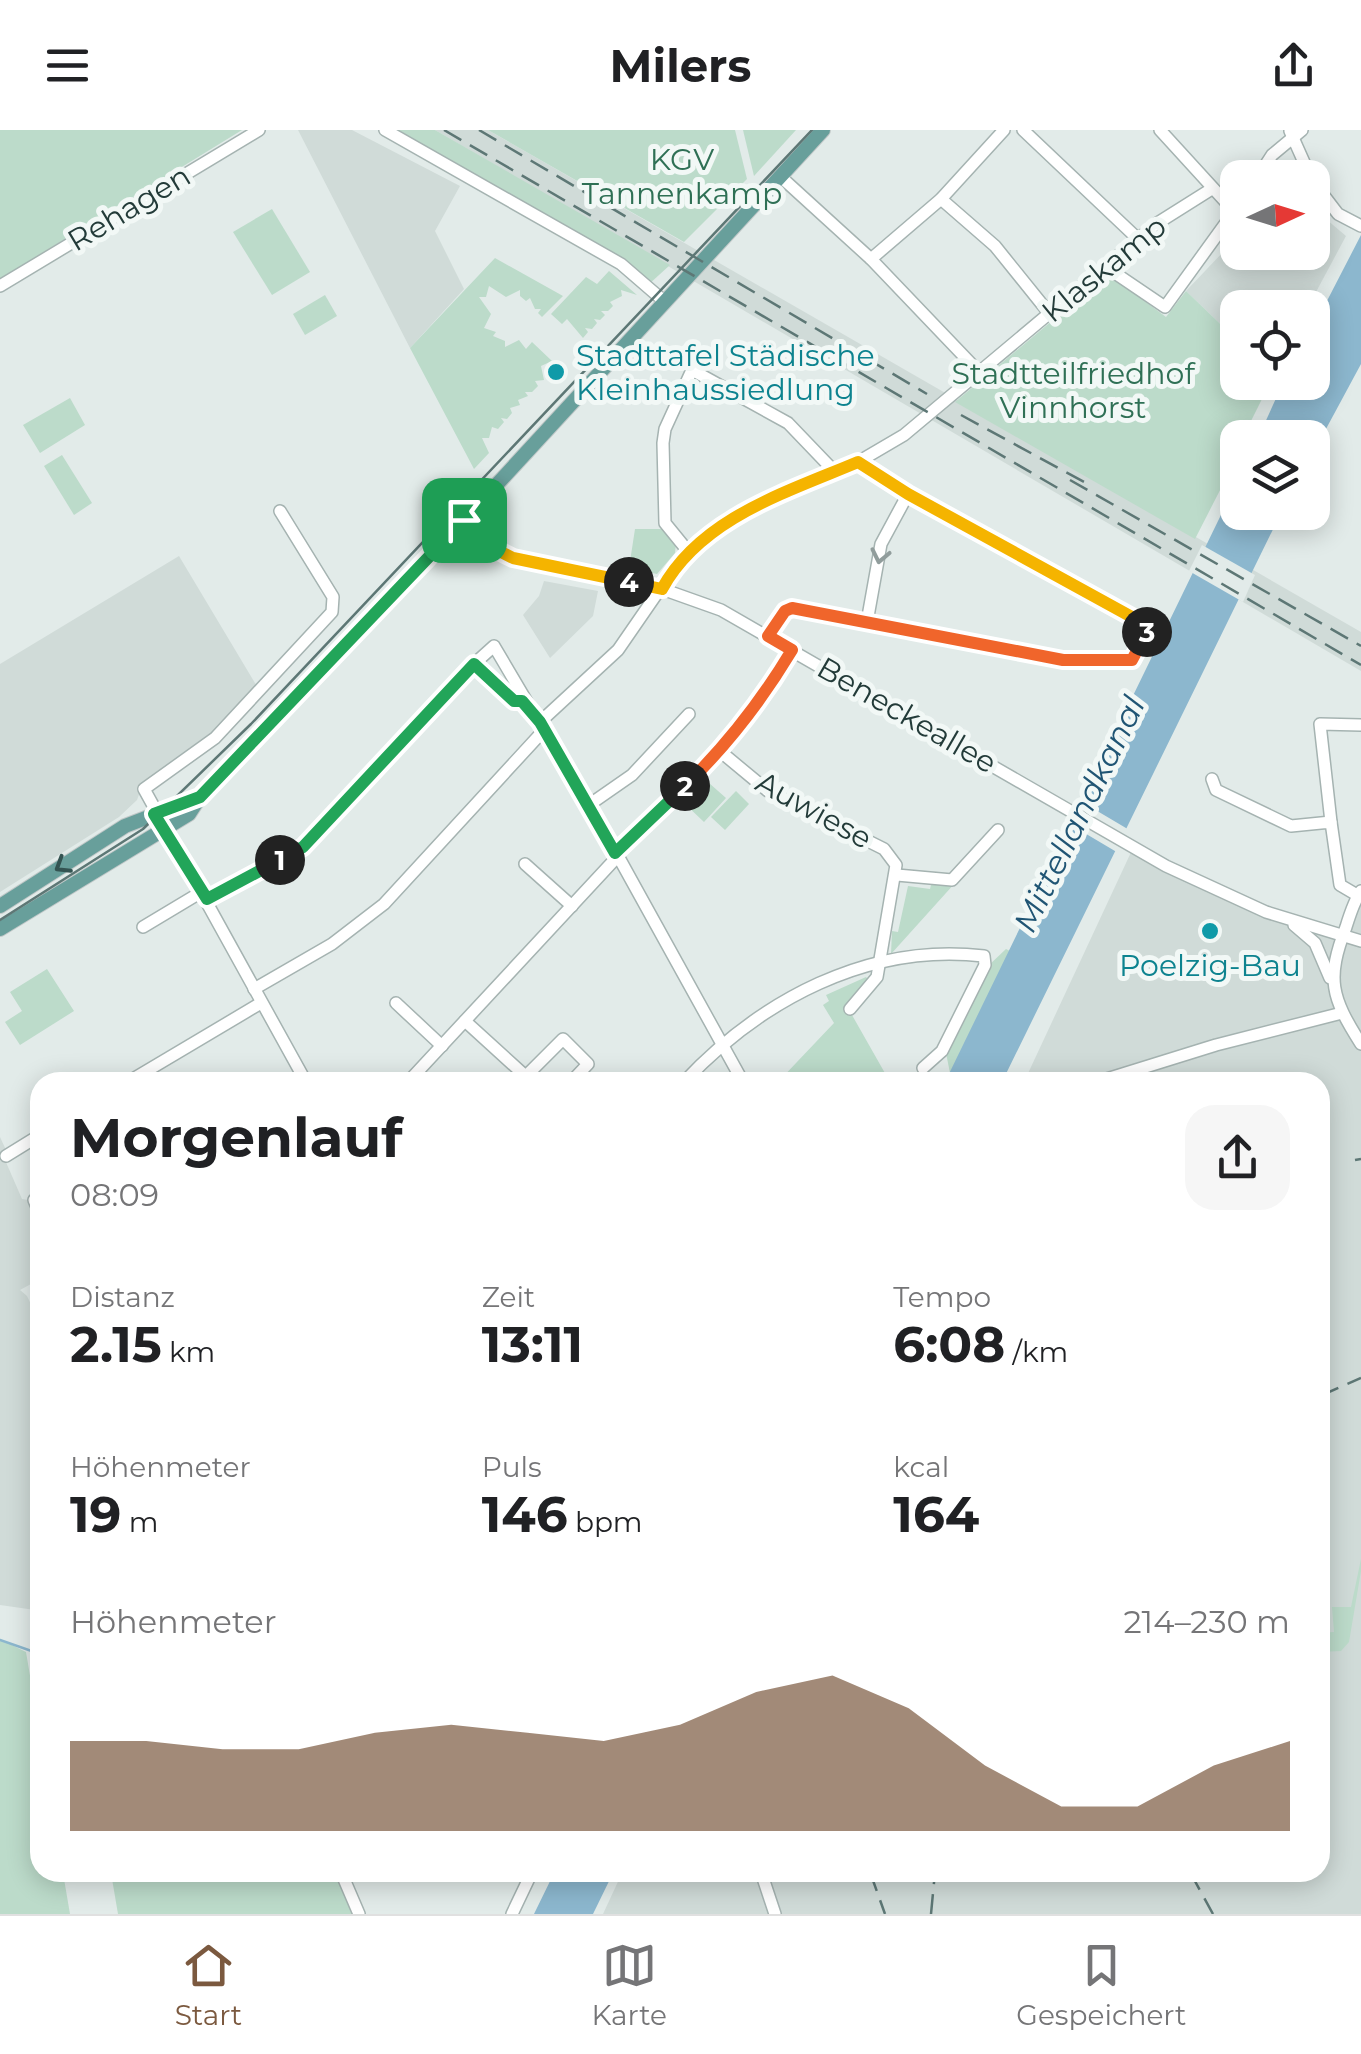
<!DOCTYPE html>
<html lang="de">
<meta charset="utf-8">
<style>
body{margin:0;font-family:Montserrat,sans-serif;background:#f6f6f6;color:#202124;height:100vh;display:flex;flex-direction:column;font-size:38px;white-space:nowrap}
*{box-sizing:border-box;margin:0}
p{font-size:32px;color:#757577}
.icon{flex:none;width:55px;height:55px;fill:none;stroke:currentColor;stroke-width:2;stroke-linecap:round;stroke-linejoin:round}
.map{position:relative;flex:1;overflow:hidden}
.drawer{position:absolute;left:30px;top:942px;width:1300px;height:810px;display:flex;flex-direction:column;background:#fff;border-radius:30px;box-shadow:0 5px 25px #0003}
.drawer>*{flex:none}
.needle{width:65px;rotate:86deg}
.fabs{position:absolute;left:1220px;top:30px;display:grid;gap:20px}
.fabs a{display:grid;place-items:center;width:110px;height:110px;border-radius:20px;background:#fff;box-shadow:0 5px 25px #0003;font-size:50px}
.pin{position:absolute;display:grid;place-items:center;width:85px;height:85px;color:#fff;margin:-42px;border-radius:20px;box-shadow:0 5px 15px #0006}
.km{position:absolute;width:50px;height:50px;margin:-25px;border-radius:50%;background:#222;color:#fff;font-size:28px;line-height:50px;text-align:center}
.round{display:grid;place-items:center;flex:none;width:105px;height:105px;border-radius:30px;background:#f6f6f6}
.headline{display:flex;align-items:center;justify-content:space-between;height:170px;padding:0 40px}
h1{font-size:55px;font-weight:700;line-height:75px}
.stats{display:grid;grid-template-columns:repeat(3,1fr);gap:15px;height:170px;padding:10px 40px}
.stats div{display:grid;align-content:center}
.stats b{font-size:50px;font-weight:700}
.stats small{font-size:28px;font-weight:400}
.stats p{font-size:28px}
.chart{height:280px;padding:20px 40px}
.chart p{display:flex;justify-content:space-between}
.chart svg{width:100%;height:180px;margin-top:10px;fill:#7b593f;opacity:.7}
header{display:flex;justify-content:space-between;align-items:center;height:130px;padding:0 40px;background:#fff;font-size:45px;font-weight:700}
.tabs{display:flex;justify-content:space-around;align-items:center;height:140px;border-top:2px solid #e0e0e0;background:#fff;font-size:28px;color:#757577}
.tabs a{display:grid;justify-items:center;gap:5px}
.tabs .on{color:#7b593f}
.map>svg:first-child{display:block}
</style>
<header><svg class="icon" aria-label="menu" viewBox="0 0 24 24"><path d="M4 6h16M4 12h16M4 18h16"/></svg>Milers<svg class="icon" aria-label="share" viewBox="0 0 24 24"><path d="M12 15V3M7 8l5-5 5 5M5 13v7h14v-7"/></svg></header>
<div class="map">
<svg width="1361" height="1784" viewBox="0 0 1361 1784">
<rect width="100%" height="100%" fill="#e2ebe9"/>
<g fill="#d0dbd8">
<path d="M298,0H352L460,56L435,101L464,159L410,218Z"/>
<path d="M435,0H488L1361,502V541Z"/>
<path d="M1313,78L1346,106L1308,177L1238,178L1237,210L1186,161L1225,120L1222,112L1237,92L1238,122H1312Z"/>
<path d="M179,426L258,558L213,605L144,651L137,670L119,687L0,762V534Z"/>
<path d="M544,451L598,461L593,486L550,528L523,485L539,466Z"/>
<path d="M1133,718L1342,807L1361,773V1784H603L622,1743L1320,1742V952H1024Z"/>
<path d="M0,1007L6,1020L2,1023L22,1069L28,1070L40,1097V1149L20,1160L27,1166L40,1193V1485L35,1480L0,1475Z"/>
</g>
<g fill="#bcdbca">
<path d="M0,0H242L0,149Z"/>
<path d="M385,0H435L670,135L648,155Z"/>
<path d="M488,0H735L747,49L684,112Z"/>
<path d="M743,0H796L754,46Z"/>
<path d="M272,79L310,142L272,165L233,102Z"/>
<path d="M495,128L563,166L542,187L538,183L541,179H535L530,168L526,171L520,166V160L506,167L489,156L486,167H479L491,184L484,198L496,202L493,206L505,211V217L519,210L526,219L532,212L552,231L541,236L544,250L535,251L538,256L532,262H525L528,266L518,270L520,275L510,278L512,283L507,289L501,288L504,292L498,299L492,297L489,308H482L489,323L474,339L410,218Z"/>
<path d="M609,141L637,165L621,160L622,166L610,172L613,176L608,181H601L605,185L600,190L594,189L597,193L592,199L585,198L588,202L583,208L567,189L562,194L551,184L586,147L597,154Z"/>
<path d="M1108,144L1166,187L1186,161L1237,210L1238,252L1270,253L1243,307L1238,308L1237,327L1195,409L955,272Z"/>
<path d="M325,165L337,186L305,205L293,184Z"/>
<path d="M70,268L85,295L40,323L23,295Z"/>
<path d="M62,325L92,373L74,385L44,336Z"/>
<path d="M635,399H663L676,413L675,423L657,444L629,438Z"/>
<path d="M709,653L726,668L704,692L684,673L700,655L704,659Z"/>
<path d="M736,661L749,674L725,700L711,687Z"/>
<path d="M932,751L955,753L891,824L892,801L898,802L908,756L930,759Z"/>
<path d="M1006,819L1010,821L950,943L946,923L987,837Z"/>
<path d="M47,839L74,881L20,915L5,892L22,881L10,862Z"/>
<path d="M866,847L870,852L848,878L890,952H778L834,893L823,875L829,871L826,865Z"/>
<path d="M1361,1429V1441L1349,1512L1341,1521L1320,1522V1503L1334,1502L1332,1477H1351Z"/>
<path d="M0,1509L26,1522L40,1605V1742L63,1743L70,1784H0Z"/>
<path d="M111,1743H335L354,1784H118Z"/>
</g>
<g fill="#8cb7ce">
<path d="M1361,105V234L1313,323L1312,308H1258L1283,253L1312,252L1313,198Z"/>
<path d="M1237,352L1238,382L1281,383L1002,952H945Z"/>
<path d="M554,1743V1742L613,1743L593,1784H534Z"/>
</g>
<g fill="#e2ebe9">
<path d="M1202,415L1255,445L1243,472L1189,441Z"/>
<path d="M1077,669L1131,701L1120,724L1066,692Z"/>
</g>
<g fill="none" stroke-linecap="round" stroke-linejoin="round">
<path stroke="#8cb7ce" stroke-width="2.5" d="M0,1510L40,1524"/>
<g stroke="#a5b3b1" stroke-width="14">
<g id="minor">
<path d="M385,0L621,134L665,172"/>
<path d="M1023,0L1138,109"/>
<path d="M1160,0L1234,81"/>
<path d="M1290,1L1311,48"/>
<path d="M781,47L871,129L979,242"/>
<path d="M1257,48L1272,25L1302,0"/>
<path d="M1312,50L1338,84L1361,96"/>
<path d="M941,69L995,116L1049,183"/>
<path d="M871,129L941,69L1004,0"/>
<path d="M1106,137L1165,177L1238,76"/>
<path d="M0,156L259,0"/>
<path d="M280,381L333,467L332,482L215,608L144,659L306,952"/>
<path d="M464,390L495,419L513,428L662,459L721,480L1166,736L1266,782L1361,811"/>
<path d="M687,420L665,393L663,313L665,299L692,240L788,293L835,342"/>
<path d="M867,492L881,414L908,364"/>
<path d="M768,506L785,481L792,478L1063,530H1132L1150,497L908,364L858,332"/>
<path d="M522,571H515L474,534L494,516L618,726L743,952"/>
<path d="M540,592L618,520L687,420L746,381L858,332L904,305L1156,94L1210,60"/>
<path d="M721,622L768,661L884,719L896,735L877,847L850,879"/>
<path d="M1212,649L1216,660L1291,696L1331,692L1340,755L1357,765"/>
<path d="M586,677L632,645L689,584"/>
<path d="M1331,692L1320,594L1361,595"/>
<path d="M615,723L721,622L792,520"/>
<path d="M525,734L572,776"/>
<path d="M897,745L952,750L998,700"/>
<path d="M1361,761C1354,771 1350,784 1346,797C1326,849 1331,867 1361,914"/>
<path d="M207,769L303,717L474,534"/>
<path d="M1294,795L1315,813L1330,848"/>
<path d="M143,797L203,761"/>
<path d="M254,859L332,814L384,774L545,599"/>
<path d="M396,873L442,916"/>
<path d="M465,891L532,952"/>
<path d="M526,946L563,909L588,934L571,952"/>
<path d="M128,952L261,873"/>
<path d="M408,952L618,726"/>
<path d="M684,952C760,871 868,812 984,826L985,835L942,921L923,938"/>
<path d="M1097,952L1216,915L1342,883"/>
<path d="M6,1026L40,1005"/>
<path d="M34,1070L40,1084"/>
<path d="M341,1742L359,1784"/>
<path d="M761,1742L775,1784"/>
<path d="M512,1784L532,1742"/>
</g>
</g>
<g stroke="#c1c8c8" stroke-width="16">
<g id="major">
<path d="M0,776L125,696L200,667"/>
<path d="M0,799L189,684L200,667L501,350L823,0"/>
</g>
</g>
<use href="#minor" stroke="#fff" stroke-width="11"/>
<use href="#major" stroke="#689f9b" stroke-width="14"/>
<path stroke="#5d7775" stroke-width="2.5" d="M0,790L143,699L251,594L812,0"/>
<g stroke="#5d7775" stroke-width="2.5" stroke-dasharray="20 10" stroke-linecap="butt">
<path d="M444,0L1361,535"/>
<path d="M479,0L927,264"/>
<path d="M961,285L1084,352"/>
<path d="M1070,350L1361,516"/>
<path d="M1030,952L1031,948"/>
<path d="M1355,1030L1361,1029"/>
<path d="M1320,1266L1361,1248"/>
<path d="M870,1742L885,1784"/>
<path d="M1190,1742L1213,1784"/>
<path d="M931,1784L935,1742"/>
</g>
</g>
<defs><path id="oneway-chevron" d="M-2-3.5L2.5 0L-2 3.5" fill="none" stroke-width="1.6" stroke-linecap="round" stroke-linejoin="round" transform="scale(2.5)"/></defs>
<use stroke="#919d9c" href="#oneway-chevron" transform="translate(880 426) rotate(102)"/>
<use stroke="#345452" href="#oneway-chevron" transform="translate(62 736) rotate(148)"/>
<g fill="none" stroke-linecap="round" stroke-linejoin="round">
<g stroke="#fff" stroke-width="20">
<path id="split-1" d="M280,730L207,769L154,684L200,667L464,390"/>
</g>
<g stroke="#fff" stroke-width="20">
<path id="split-2" d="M280,730L303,717L474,534L514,571H522L540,592L615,723L685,656"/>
</g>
<g stroke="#fff" stroke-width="20">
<path id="split-3" d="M685,656C727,615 762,570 792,520L768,506L785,481L792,478L1063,530H1132L1147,502"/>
</g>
<g stroke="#fff" stroke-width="20">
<path id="split-4" d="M629,452L662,459C701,388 787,362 858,332L908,364L1150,497L1147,502"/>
</g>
<g stroke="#fff" stroke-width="20">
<path id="split-5" d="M464,390L495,419L513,428L629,452"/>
</g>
<use href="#split-1" stroke="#22a559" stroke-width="12"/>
<use href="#split-2" stroke="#22a559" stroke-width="12"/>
<use href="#split-3" stroke="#f0652b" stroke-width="12"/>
<use href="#split-4" stroke="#f5b400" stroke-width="12"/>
<use href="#split-5" stroke="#f5b400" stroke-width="12"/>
</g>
<g fill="#0f9aa8" stroke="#f2f8f6" stroke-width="4">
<circle cx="556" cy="242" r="10"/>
<circle cx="1210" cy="801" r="10"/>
</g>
<g text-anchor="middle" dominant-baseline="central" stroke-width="10" stroke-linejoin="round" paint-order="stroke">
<g font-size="30" fill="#2f7055" stroke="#f2f8f6">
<text x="682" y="29">KGV<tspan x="682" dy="34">Tannenkamp</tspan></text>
<text x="1073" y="243">Stadtteilfriedhof<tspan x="1073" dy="34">Vinnhorst</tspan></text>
</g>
<g font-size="30" fill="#233b39" stroke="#f2f8f6">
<text transform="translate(129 78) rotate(-31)">Rehagen</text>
<text transform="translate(1104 139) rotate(-39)">Klaskamp</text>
<text transform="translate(907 585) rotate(30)">Beneckeallee</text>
<text transform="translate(814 680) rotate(29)">Auwiese</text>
</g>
<g font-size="30" fill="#0d838f" stroke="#f2f8f6" text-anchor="start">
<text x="576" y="225">Stadttafel Städische<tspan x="576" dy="34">Kleinhaussiedlung</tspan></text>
<text x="1210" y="835" text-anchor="middle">Poelzig-Bau</text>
</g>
<g font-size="32" font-style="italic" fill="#205574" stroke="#f2f8f6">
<text transform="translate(1079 684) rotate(-64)">Mittellandkanal</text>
</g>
</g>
</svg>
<div class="fabs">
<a><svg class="needle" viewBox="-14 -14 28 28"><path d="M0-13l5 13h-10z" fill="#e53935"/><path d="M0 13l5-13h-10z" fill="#757577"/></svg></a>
<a><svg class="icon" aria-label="locate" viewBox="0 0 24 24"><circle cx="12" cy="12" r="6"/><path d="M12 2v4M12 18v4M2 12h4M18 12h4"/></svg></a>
<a><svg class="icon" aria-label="layers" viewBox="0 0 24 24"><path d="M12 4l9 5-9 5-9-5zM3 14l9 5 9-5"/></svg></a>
</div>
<div class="pin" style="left:464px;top:390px;background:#1e9e55"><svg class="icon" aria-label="arrive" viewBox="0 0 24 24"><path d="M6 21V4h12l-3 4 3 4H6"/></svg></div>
<b class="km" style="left:280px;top:730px">1</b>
<b class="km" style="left:685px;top:656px">2</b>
<b class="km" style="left:1147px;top:502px">3</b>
<b class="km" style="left:629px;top:452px">4</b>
<section class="drawer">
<div class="headline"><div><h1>Morgenlauf</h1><p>08:09</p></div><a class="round"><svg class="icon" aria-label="share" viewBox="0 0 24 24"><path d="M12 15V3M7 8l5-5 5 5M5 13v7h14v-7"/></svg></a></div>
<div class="stats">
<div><p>Distanz</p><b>2.15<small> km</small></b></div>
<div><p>Zeit</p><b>13:11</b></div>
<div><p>Tempo</p><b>6:08<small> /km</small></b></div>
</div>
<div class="stats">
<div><p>Höhenmeter</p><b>19<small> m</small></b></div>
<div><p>Puls</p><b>146<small> bpm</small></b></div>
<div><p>kcal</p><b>164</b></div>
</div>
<div class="chart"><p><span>Höhenmeter</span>214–230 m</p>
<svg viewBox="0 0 160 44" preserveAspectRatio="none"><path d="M0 44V22L10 22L20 24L30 24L40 20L50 18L60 20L70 22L80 18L90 10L100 6L110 14L120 28L130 38L140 38L150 28L160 22V44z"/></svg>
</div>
</section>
</div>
<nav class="tabs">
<a class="on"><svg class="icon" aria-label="home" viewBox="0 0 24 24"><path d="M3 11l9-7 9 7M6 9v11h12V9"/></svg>Start</a>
<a><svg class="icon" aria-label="map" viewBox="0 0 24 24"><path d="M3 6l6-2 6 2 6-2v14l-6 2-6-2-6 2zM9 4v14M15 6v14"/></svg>Karte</a>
<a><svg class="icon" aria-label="saved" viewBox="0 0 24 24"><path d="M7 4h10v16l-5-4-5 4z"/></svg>Gespeichert</a>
</nav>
